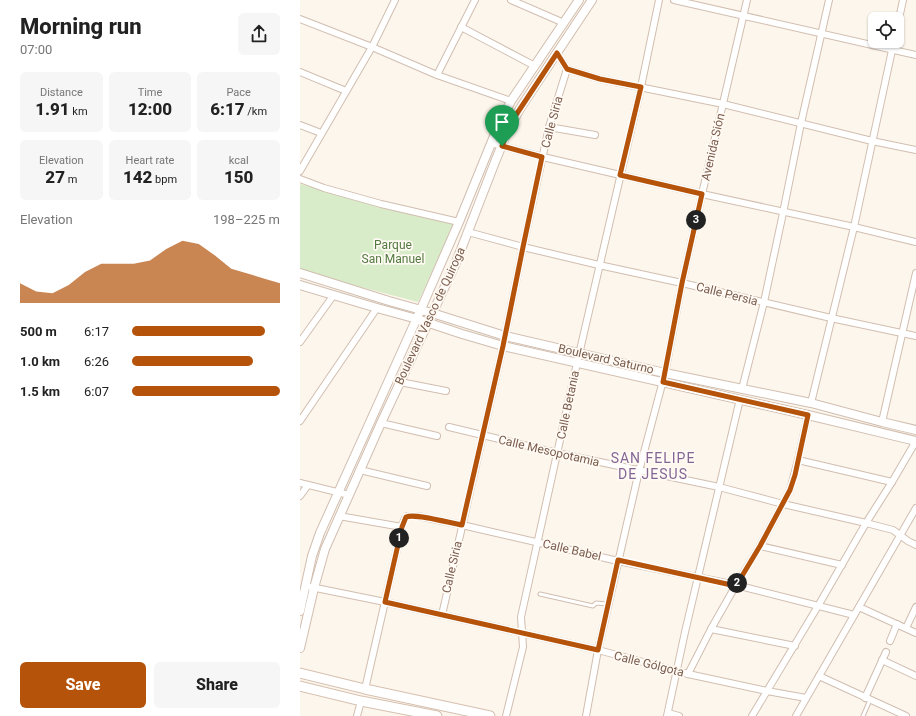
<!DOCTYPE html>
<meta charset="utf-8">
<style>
body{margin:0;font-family:Roboto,sans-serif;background:#f6f6f6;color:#222;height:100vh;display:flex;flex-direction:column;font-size:15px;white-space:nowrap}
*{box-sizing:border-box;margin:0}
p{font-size:13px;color:#767676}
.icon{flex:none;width:22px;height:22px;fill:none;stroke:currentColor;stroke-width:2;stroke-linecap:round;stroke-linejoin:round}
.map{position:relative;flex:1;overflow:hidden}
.drawer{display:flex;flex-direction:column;background:#fff;width:300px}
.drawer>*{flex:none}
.buttons{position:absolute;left:568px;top:12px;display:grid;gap:8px}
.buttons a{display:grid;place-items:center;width:36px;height:36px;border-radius:6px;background:#fff;box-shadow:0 1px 3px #0004;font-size:20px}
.pin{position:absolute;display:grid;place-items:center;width:34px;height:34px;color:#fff;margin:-41px -17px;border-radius:50% 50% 50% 0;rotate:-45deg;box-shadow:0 0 4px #0007}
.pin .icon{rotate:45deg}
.km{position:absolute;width:20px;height:20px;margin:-10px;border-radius:50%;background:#222;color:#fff;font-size:11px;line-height:20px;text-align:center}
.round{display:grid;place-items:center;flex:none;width:42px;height:42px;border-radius:6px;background:#f6f6f6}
.summary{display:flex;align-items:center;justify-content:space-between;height:68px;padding:0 20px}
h1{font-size:22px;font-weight:800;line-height:30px}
.figures{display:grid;grid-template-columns:repeat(3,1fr);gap:6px;height:68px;padding:4px 20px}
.figures div{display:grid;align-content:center;border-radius:6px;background:#f6f6f6;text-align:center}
.figures b{font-size:17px;font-weight:800}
.figures small{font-size:11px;font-weight:400}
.figures p{font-size:11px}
.chart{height:112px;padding:8px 20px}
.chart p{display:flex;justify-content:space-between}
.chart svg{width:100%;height:72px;margin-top:4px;fill:#b45309;opacity:.7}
.cta{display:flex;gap:8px;margin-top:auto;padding:8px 20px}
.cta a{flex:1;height:46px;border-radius:6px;background:#b45309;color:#fff;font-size:16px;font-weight:800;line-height:46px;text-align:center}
.cta a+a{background:#f6f6f6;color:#222}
ul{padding:0 20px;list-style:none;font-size:13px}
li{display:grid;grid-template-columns:64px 48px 1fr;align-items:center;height:30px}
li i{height:10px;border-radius:5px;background:#b45309}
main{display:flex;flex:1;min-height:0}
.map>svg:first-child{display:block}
</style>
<main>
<section class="drawer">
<div class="summary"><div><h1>Morning run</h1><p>07:00</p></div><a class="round"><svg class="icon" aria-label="share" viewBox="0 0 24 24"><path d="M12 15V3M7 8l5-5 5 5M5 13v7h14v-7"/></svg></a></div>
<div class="figures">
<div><p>Distance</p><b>1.91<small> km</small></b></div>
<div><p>Time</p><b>12:00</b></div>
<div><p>Pace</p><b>6:17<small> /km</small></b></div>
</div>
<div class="figures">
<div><p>Elevation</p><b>27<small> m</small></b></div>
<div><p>Heart rate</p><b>142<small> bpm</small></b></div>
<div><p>kcal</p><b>150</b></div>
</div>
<div class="chart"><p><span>Elevation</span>198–225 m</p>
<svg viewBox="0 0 160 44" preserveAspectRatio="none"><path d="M0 44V32L10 37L20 38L30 33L40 25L50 20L60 20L70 20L80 18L90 11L100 6L110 8L120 15L130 23L140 26L150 29L160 32V44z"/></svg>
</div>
<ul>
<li><b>500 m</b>6:17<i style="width:90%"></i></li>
<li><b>1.0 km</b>6:26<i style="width:82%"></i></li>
<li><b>1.5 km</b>6:07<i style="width:100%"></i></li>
</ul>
<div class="cta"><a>Save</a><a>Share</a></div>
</section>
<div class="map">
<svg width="616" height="716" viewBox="0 0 616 716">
<rect width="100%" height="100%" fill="#fdf6ec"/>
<path fill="#d8ecc9" d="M0,184L155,224L118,302L0,271Z"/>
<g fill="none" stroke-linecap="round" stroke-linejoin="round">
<g stroke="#d1beb0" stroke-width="5">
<g id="service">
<path d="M240,594L293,606L296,603L308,604"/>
<path d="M563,716L570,700"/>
</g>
</g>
<g stroke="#d1beb0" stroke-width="8">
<g id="minor">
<path d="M211,0L264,23"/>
<path d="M374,0L616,55"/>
<path d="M0,19L72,47L137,75L211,101"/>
<path d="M161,27L235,66"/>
<path d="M597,28L603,0"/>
<path d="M267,69L300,79L423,104L572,141L616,150"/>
<path d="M0,72L46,91"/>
<path d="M137,75L175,0"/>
<path d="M0,125L21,133"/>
<path d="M249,127L295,135"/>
<path d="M191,143L243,157L402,194L554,227L616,242"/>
<path d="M0,171L72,47L95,0"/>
<path d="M0,179L24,188L81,204L159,222"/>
<path d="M168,232L223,247L299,265L382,283L531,318L616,336"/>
<path d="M0,342L33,296"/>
<path d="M100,382L146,391"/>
<path d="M442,389L464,302L483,213L501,123L529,0"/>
<path d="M511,403L554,227L594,41"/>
<path d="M0,421L77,308"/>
<path d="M582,422L616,273"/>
<path d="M81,423L137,436"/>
<path d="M149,427L257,453L419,487L483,504L566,523L593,530L608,541L616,545"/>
<path d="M498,460L592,482"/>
<path d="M60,470L127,486"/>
<path d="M0,483L49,495"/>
<path d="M0,496L8,485"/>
<path d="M39,516L102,527"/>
<path d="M460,546L542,565"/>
<path d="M11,587L85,602L298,650L388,674L467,691L506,698"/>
<path d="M559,607L616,633"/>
<path d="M142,615L203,346L223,247L249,127L267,69L257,53"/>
<path d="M606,628L616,607"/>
<path d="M411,629L495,646"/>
<path d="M590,641L597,624"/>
<path d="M582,660L616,676"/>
<path d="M388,674L411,629L436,585L460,546L490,490L498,460L508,415"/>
<path d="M519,676L606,716"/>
<path d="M65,689L103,523L105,518L107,516H118L162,525L318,561L436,585L554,615"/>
<path d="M565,698L586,652"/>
<path d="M368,713L379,716"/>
<path d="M57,716L61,701"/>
<path d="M206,716L223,647L221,617L277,363L341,87L359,0"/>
<path d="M286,716L298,650L339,471L365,373L382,283L402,194L447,0"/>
<path d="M367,716L385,632L440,399"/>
<path d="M452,716L518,606L566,523L592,482L616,441"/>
<path d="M496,716L616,508"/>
</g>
</g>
<g stroke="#d1beb0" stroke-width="10">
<g id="tertiary">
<path d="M0,273L89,301L132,313L205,336L365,373L511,403L582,422L616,430"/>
<path d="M0,285L77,308L117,319L162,334L203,346L508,415L616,441"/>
<path d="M0,611L12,556L20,533L121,309L159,222L199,124L211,101L279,0"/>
<path d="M0,648L14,588L25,549L81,423L155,265L195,162L208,130L221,107L292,0"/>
</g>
</g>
<g stroke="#d6c0b0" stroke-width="11">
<g id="secondary">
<path d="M0,673L65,689L190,716"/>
<path d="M0,686L61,701L137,716"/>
</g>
</g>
<use href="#service" stroke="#fff" stroke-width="3"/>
<use href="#minor" stroke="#fff" stroke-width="6"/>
<use href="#tertiary" stroke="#fff" stroke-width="8"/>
<use href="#secondary" stroke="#fff" stroke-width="9"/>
</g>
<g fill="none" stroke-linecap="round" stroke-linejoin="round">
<g stroke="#fff" stroke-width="8">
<path id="route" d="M257,53L267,69L300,79L341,87L320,175L402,194L382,283L363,382L508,415L495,475L490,490L460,546L436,586L318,560L298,650L85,602L102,527L106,517C115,513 150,523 162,525L203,346L223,247L242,157L202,146L214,118Z"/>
</g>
<use href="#route" stroke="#b45309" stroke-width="5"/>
</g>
<g text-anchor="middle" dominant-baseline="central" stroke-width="3.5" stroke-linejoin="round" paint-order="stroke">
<g font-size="12" fill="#7a5c4d" stroke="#fffaf3">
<text transform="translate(252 122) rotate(-75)">Calle Siria</text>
<text transform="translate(413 147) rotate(-77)">Avenida Sión</text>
<text transform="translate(427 294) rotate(14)">Calle Persia</text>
<text transform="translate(130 316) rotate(-65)">Boulevard Vasco de Quiroga</text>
<text transform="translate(306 359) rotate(13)">Boulevard Saturno</text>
<text transform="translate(268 405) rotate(-78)">Calle Betania</text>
<text transform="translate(249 451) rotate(13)">Calle Mesopotamia</text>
<text transform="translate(272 550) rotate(13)">Calle Babel</text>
<text transform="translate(152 567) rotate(-77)">Calle Siria</text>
<text transform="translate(349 664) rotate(14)">Calle Gólgota</text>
</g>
<g font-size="12" fill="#537a41" stroke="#fffaf3">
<text x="93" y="245">Parque<tspan x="93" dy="14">San Manuel</tspan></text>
</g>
<g font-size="14" letter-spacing="1" fill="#846695" stroke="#fffaf3">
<text x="353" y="458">SAN FELIPE<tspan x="353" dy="16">DE JESUS</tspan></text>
</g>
</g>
</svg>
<div class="buttons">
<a><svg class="icon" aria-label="locate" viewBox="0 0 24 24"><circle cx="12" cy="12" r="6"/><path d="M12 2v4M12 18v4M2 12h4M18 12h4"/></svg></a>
</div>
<div class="pin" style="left:202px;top:146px;background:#1e9e55"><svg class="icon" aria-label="arrive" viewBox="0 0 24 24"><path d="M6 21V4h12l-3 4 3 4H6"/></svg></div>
<b class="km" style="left:99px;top:538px">1</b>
<b class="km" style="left:437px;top:583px">2</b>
<b class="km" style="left:396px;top:220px">3</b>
</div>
</main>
